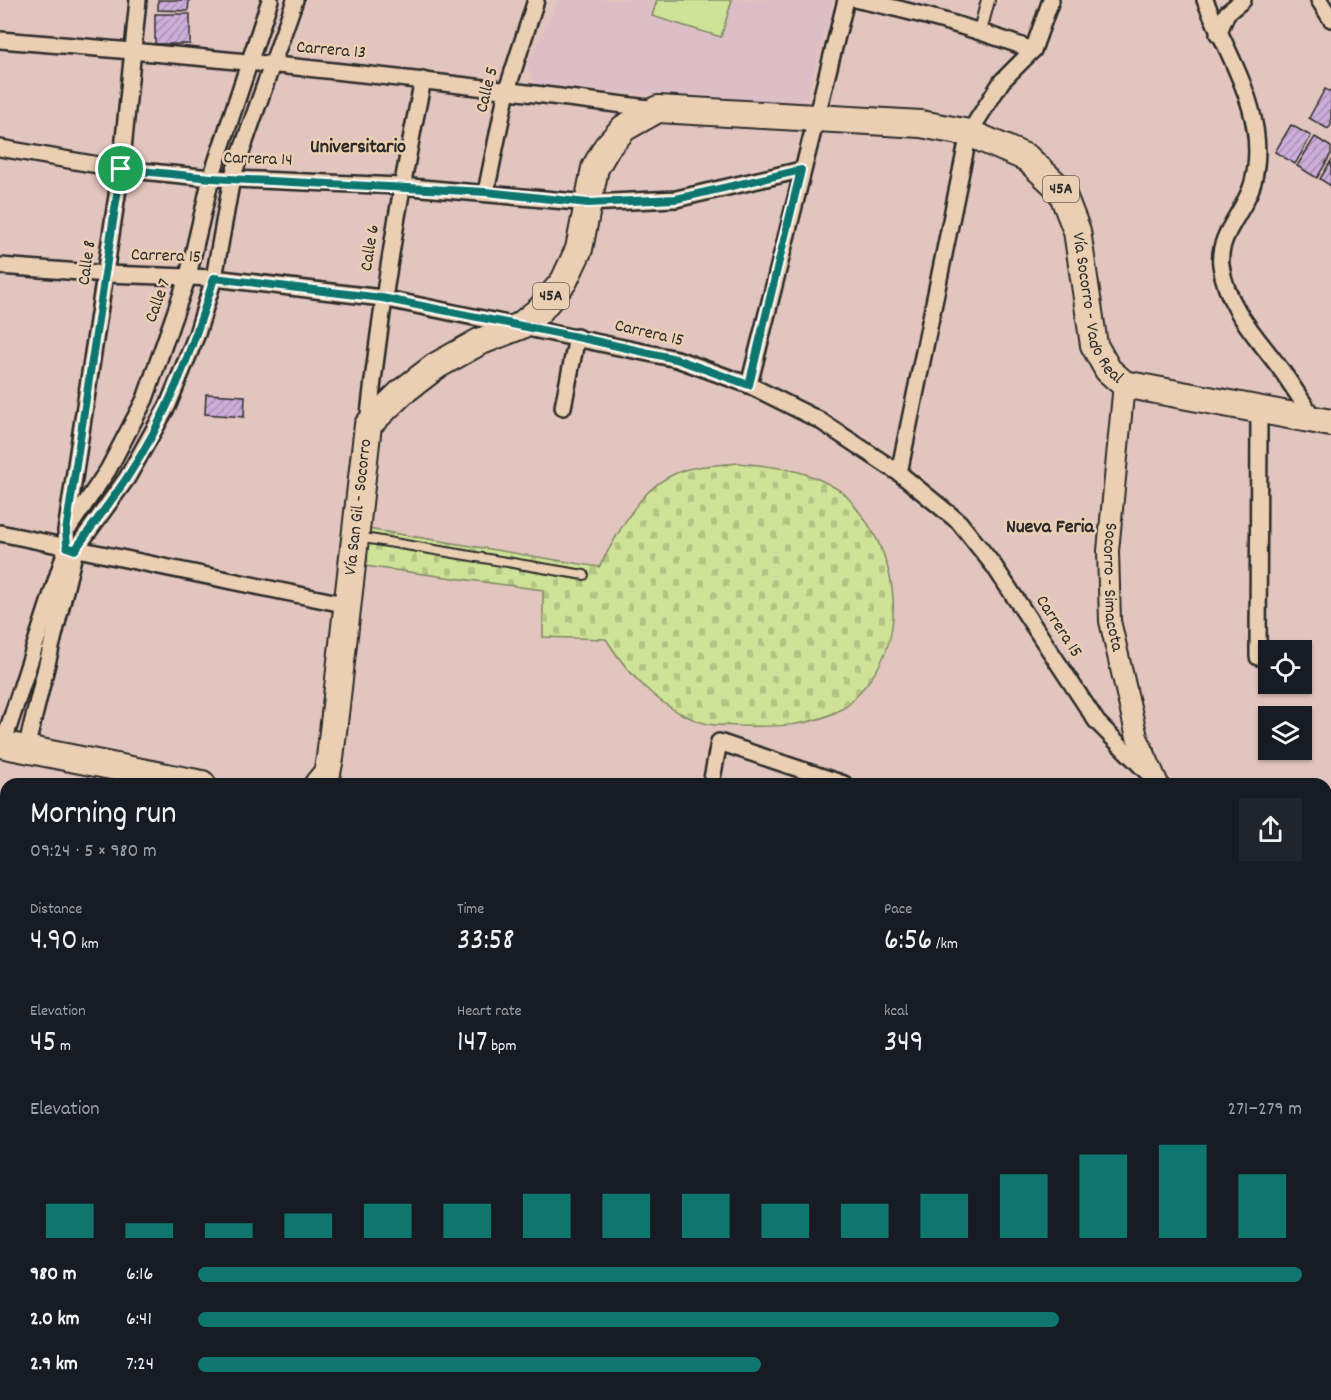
<!DOCTYPE html>
<meta charset="utf-8">
<style>
body{margin:0;font-family:Dekko,sans-serif;background:#20242c;color:#f1f3f6;height:100vh;display:flex;flex-direction:column;font-size:22px;white-space:nowrap}
*{box-sizing:border-box;margin:0}
p{font-size:20px;color:#9ea1a6}
.icon{flex:none;width:33px;height:33px;fill:none;stroke:currentColor;stroke-width:2;stroke-linecap:round;stroke-linejoin:round}
.map{position:relative;flex:1;overflow:hidden}
.panel{position:absolute;left:0px;top:778px;width:1332px;height:622px;display:flex;flex-direction:column;background:#171b24;border-radius:18px 18px 0 0;box-shadow:0 2px 4px #0004}
.panel>*{flex:none}
.buttons{position:absolute;left:1258px;top:640px;display:grid;gap:12px}
.buttons a{display:grid;place-items:center;width:54px;height:54px;border-radius:0px;background:#171b24;box-shadow:0 2px 4px #0004;font-size:30px}
.pin{position:absolute;display:grid;place-items:center;width:51px;height:51px;color:#fff;margin:-26px;border:3px solid #fff;border-radius:50%;box-shadow:0 2px 6px #0007}
.round{display:grid;place-items:center;flex:none;width:63px;height:63px;border-radius:0px;background:#20242c}
.overview{display:flex;align-items:center;justify-content:space-between;height:102px;padding:0 30px}
h1{font-size:33px;font-weight:600;line-height:45px}
.metrics{display:grid;grid-template-columns:repeat(3,1fr);gap:9px;height:102px;padding:6px 30px}
.metrics div{display:grid;align-content:center}
.metrics b{font-size:30px;font-weight:600}
.metrics small{font-size:16px;font-weight:400}
.metrics p{font-size:16px}
.chart{height:168px;padding:12px 30px}
.chart p{display:flex;justify-content:space-between}
.chart svg{width:100%;height:108px;margin-top:6px;stroke:#0f766e;stroke-width:6}
ul{padding:0 30px;list-style:none;font-size:20px}
li{display:grid;grid-template-columns:96px 72px 1fr;align-items:center;height:45px}
li i{height:15px;border-radius:8px;background:#0f766e}
.map>svg:first-child{display:block}
</style>
<div class="map">
<svg width="1331" height="1400" viewBox="0 0 1331 1400">
<defs>
<pattern id="cemetery-stones" width="16" height="16" patternUnits="userSpaceOnUse" patternTransform="scale(1.5)"><rect width="16" height="16" fill="#cfe398"/><path d="M2 7V4a2 2 0 0 1 4 0v3zM10 15v-3a2 2 0 0 1 4 0v3z" fill="#b2c383"/></pattern>
<pattern id="building-hatch" width="6" height="6" patternUnits="userSpaceOnUse" patternTransform="scale(1.5)"><rect width="6" height="6" fill="#cdaedb"/><path d="M-1 1l2-2M0 6l6-6M5 7l2-2" fill="none" stroke="#a78eb2"/></pattern>
</defs>
<rect width="100%" height="100%" fill="#e2c5be"/>
<filter id="ink" filterUnits="userSpaceOnUse"><feTurbulence type="fractalNoise" baseFrequency=".0167" numOctaves="2"/><feDisplacementMap in="SourceGraphic" scale="12" xChannelSelector="R" yChannelSelector="G"/><feConvolveMatrix kernelMatrix="1 2 1 2 8 2 1 2 1" color-interpolation-filters="sRGB"/></filter>
<g filter="url(#ink)">
<path fill="#dcbec7" d="M559,0H833L804,107L536,85L527,66Z"/>
<path fill="url(#cemetery-stones)" stroke="#7d8762" stroke-width="1.5" d="M739,463C781,468 805,468 842,492C849,497 854,506 860,513C899,562 908,638 864,687C858,693 852,703 845,707C813,727 776,727 740,726C730,725 718,726 708,724C664,713 629,676 606,639L543,637V590L365,566L367,529L599,567C622,528 640,482 688,469C704,465 722,465 739,463Z"/>
<path fill="#cfe398" stroke="#7d8762" stroke-width="1.5" d="M657,0H732L721,37L652,16Z"/>
<g fill="url(#building-hatch)" stroke="#2b2b2b" stroke-width="1.5">
<path d="M158,0H189L188,11L158,10Z"/>
<rect x="155" y="14" width="35" height="30"/>
<path d="M1325,89L1331,92V125L1328,129L1309,118Z"/>
<path d="M1291,125L1311,136L1295,164L1275,152Z"/>
<path d="M1315,137L1331,147V154L1317,178L1297,166Z"/>
<path d="M1331,161V186L1320,179Z"/>
<path d="M206,394L245,396L244,417L205,414Z"/>
</g>
<g fill="none" stroke-linecap="round" stroke-linejoin="round">
<g stroke="#2b2b2b" stroke-width="12">
<path id="service" d="M358,537L584,575"/>
</g>
<g stroke="#2b2b2b" stroke-width="16">
<path id="pedestrian" d="M980,31L988,0"/>
</g>
<g stroke="#2b2b2b" stroke-width="20">
<g id="minor">
<path d="M858,0C918,12 975,29 1033,50"/>
<path d="M1205,0C1228,57 1270,117 1253,182C1246,211 1217,234 1221,265C1226,307 1258,338 1282,371C1293,387 1304,404 1315,420"/>
<path d="M1319,0L1331,19"/>
<path d="M1218,34L1227,13L1243,0"/>
<path d="M0,40C219,57 438,81 656,109"/>
<path d="M0,148L121,169L211,178L400,186L588,203L676,199L801,170"/>
<path d="M486,192L507,90L536,0"/>
<path d="M0,266L107,274L214,278L382,298L677,359L749,385L819,420L899,473L959,522L994,566L1097,722L1151,776"/>
<path d="M749,385L846,0"/>
<path d="M563,407L577,337"/>
<path d="M368,423C381,307 399,194 423,80"/>
<path d="M899,473L969,133L1002,81L1033,50L1051,0"/>
<path d="M70,526L108,470L145,399L188,276L211,178L270,0"/>
<path d="M0,533L348,605"/>
<path d="M1258,657L1259,410"/>
<path d="M3,744L67,547L66,531L121,169L138,0"/>
<path d="M26,749L75,550L127,478L168,405L197,334L214,278L232,178L295,0"/>
<path d="M711,784L719,742L844,784"/>
<path d="M0,1191L6,1193"/>
<path d="M452,1395L457,1400"/>
<path d="M921,1395L929,1400"/>
<path d="M1088,1395L1095,1400"/>
</g>
</g>
<g stroke="#2b2b2b" stroke-width="24">
<g id="tertiary">
<path id="s1" d="M1124,384L1108,551L1110,621L1137,737L1158,784"/>
<path d="M1326,963L1331,967"/>
</g>
</g>
<g stroke="#2b2b2b" stroke-width="30">
<g id="trunk">
<path d="M0,744L202,784"/>
<path id="s2" d="M318,784L327,773L330,758L368,425L402,392L436,366L479,342L520,326L540,310L564,281L579,249L595,168L607,147L624,128L658,109L921,124L969,133L1027,158L1061,190L1077,231L1094,345L1108,370L1124,384L1331,423"/>
</g>
</g>
<use href="#service" stroke="#ebcfb2" stroke-width="8"/>
<use href="#pedestrian" stroke="#ebcfb2" stroke-width="12"/>
<use href="#minor" stroke="#ebcfb2" stroke-width="15"/>
<use href="#tertiary" stroke="#ebcfb2" stroke-width="20"/>
<use href="#trunk" stroke="#ebcfb2" stroke-width="26"/>
</g>
</g>
<g fill="none" stroke-linecap="round" stroke-linejoin="round" filter="url(#ink)">
<g stroke="#fff" stroke-width="12">
<path id="route" d="M121,169L211,178L486,192L588,203L676,199L801,170L749,385L676,359L577,337L382,298L214,278C193,348 167,418 126,479C110,503 92,526 75,550L67,547L66,531Z"/>
</g>
<use href="#route" stroke="#0f766e" stroke-width="8"/>
</g>
<g text-anchor="middle" dominant-baseline="central" stroke-width="5" stroke-linejoin="round" paint-order="stroke">
<g fill="#ebcfb2" stroke="#655c54" stroke-width="1.5">
<rect x="1043" y="176" width="36" height="26" rx="4.5"/>
<rect x="533" y="283" width="36" height="26" rx="4.5"/>
</g>
<g font-size="16" font-weight="bold" fill="#2b2b2b">
<text x="1061" y="189">45A</text>
<text x="551" y="296">45A</text>
</g>
<g font-size="18" fill="#2b2b2b" stroke="#ebcfb2">
<text transform="translate(331 51) rotate(5)">Carrera 13</text>
<text transform="translate(488 90) rotate(-76)">Calle 5</text>
<text transform="translate(258 160) rotate(2)">Carrera 14</text>
<text transform="translate(371 248) rotate(-81)">Calle 6</text>
<text transform="translate(166 257) rotate(2)">Carrera 15</text>
<text transform="translate(88 263) rotate(-82)">Calle 8</text>
<text transform="translate(159 301) rotate(-70)">Calle 7</text>
<text stroke="none"><textPath href="#s2" startOffset="1365">Vía Socorro - Vado Real</textPath></text>
<text transform="translate(649 334) rotate(13)">Carrera 15</text>
<text stroke="none"><textPath href="#s2" startOffset="282">Vía San Gil - Socorro</textPath></text>
<text stroke="none"><textPath href="#s1" startOffset="204">Socorro - Simacota</textPath></text>
<text transform="translate(1058 627) rotate(57)">Carrera 15</text>
</g>
<g font-size="20" font-weight="bold" fill="#2b2b2b" stroke="#ebcfb2">
<text x="358" y="148">Universitario</text>
<text x="1050" y="528">Nueva Feria</text>
</g>
</g>
</svg>
<div class="buttons">
<a><svg class="icon" aria-label="locate" viewBox="0 0 24 24"><circle cx="12" cy="12" r="6"/><path d="M12 2v4M12 18v4M2 12h4M18 12h4"/></svg></a>
<a><svg class="icon" aria-label="layers" viewBox="0 0 24 24"><path d="M12 4l9 5-9 5-9-5zM3 14l9 5 9-5"/></svg></a>
</div>
<div class="pin" style="left:121px;top:169px;background:#1e9e55"><svg class="icon" aria-label="arrive" viewBox="0 0 24 24"><path d="M6 21V4h12l-3 4 3 4H6"/></svg></div>
<section class="panel">
<div class="overview"><div><h1>Morning run</h1><p>09:24 · 5 × 980 m</p></div><a class="round"><svg class="icon" aria-label="share" viewBox="0 0 24 24"><path d="M12 15V3M7 8l5-5 5 5M5 13v7h14v-7"/></svg></a></div>
<div class="metrics">
<div><p>Distance</p><b>4.90<small> km</small></b></div>
<div><p>Time</p><b>33:58</b></div>
<div><p>Pace</p><b>6:56<small> /km</small></b></div>
</div>
<div class="metrics">
<div><p>Elevation</p><b>45<small> m</small></b></div>
<div><p>Heart rate</p><b>147<small> bpm</small></b></div>
<div><p>kcal</p><b>349</b></div>
</div>
<div class="chart"><p><span>Elevation</span>271–279 m</p>
<svg viewBox="0 0 160 44" preserveAspectRatio="none"><path d="M5 44V30M15 44V38M25 44V38M35 44V34M45 44V30M55 44V30M65 44V26M75 44V26M85 44V26M95 44V30M105 44V30M115 44V26M125 44V18M135 44V10M145 44V6M155 44V18"/></svg>
</div>
<ul>
<li><b>980 m</b>6:16<i style="width:100%"></i></li>
<li><b>2.0 km</b>6:41<i style="width:78%"></i></li>
<li><b>2.9 km</b>7:24<i style="width:51%"></i></li>
</ul>
</section>
</div>
